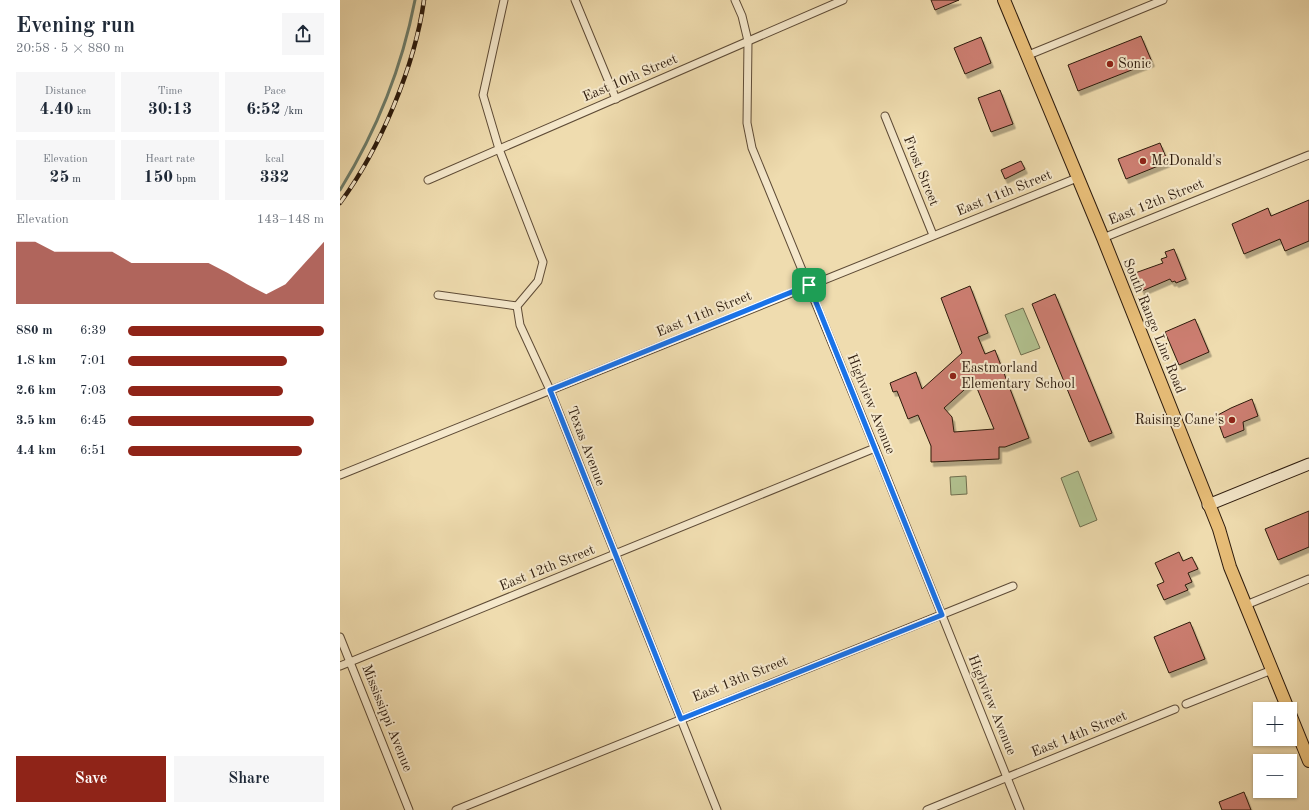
<!DOCTYPE html>
<meta charset="utf-8">
<style>
body{margin:0;font-family:"Old Standard TT",serif;background:#f6f6f7;color:#1f2937;height:100vh;display:flex;flex-direction:column;font-size:15px;white-space:nowrap}
*{box-sizing:border-box;margin:0}
p{font-size:13px;color:#747a83}
.icon{flex:none;width:22px;height:22px;fill:none;stroke:currentColor;stroke-width:2;stroke-linecap:round;stroke-linejoin:round}
.map{position:relative;flex:1;overflow:hidden}
.drawer{display:flex;flex-direction:column;background:#fff;width:340px}
.drawer>*{flex:none}
.controls{position:absolute;left:913px;top:702px;display:grid;gap:8px}
.controls a{display:grid;place-items:center;width:44px;height:44px;border-radius:0px;background:#fff;box-shadow:0 1px 3px #0004;font-size:20px}
.pin{position:absolute;display:grid;place-items:center;width:34px;height:34px;color:#fff;margin:-17px;border-radius:8px;box-shadow:0 2px 6px #0006}
.round{display:grid;place-items:center;flex:none;width:42px;height:42px;border-radius:0px;background:#f6f6f7}
.overview{display:flex;align-items:center;justify-content:space-between;height:68px;padding:0 16px}
h1{font-size:22px;font-weight:700;line-height:30px}
.metrics{display:grid;grid-template-columns:repeat(3,1fr);gap:6px;height:68px;padding:4px 16px}
.metrics div{display:grid;align-content:center;border-radius:0px;background:#f6f6f7;text-align:center}
.metrics b{font-size:17px;font-weight:700}
.metrics small{font-size:11px;font-weight:400}
.metrics p{font-size:11px}
.chart{height:112px;padding:8px 16px}
.chart p{display:flex;justify-content:space-between}
.chart svg{width:100%;height:72px;margin-top:4px;fill:#8f2418;opacity:.7}
.button{display:flex;gap:8px;margin-top:auto;padding:8px 16px}
.button a{flex:1;height:46px;border-radius:0px;background:#8f2418;color:#fff;font-size:16px;font-weight:700;line-height:46px;text-align:center}
.button a+a{background:#f6f6f7;color:#1f2937}
ul{padding:0 16px;list-style:none;font-size:13px}
li{display:grid;grid-template-columns:64px 48px 1fr;align-items:center;height:30px}
li i{height:10px;border-radius:5px;background:#8f2418}
main{display:flex;flex:1;min-height:0}
.map>svg:first-child{display:block}
</style>
<main>
<section class="drawer">
<div class="overview"><div><h1>Evening run</h1><p>20:58 · 5 × 880 m</p></div><a class="round"><svg class="icon" aria-label="share" viewBox="0 0 24 24"><path d="M12 15V3M7 8l5-5 5 5M5 13v7h14v-7"/></svg></a></div>
<div class="metrics">
<div><p>Distance</p><b>4.40<small> km</small></b></div>
<div><p>Time</p><b>30:13</b></div>
<div><p>Pace</p><b>6:52<small> /km</small></b></div>
</div>
<div class="metrics">
<div><p>Elevation</p><b>25<small> m</small></b></div>
<div><p>Heart rate</p><b>150<small> bpm</small></b></div>
<div><p>kcal</p><b>332</b></div>
</div>
<div class="chart"><p><span>Elevation</span>143–148 m</p>
<svg viewBox="0 0 160 44" preserveAspectRatio="none"><path d="M0 44V6L10 6L20 12L30 12L40 12L50 12L60 19L70 19L80 19L90 19L100 19L110 25L120 32L130 38L140 32L150 19L160 6V44z"/></svg>
</div>
<ul>
<li><b>880 m</b>6:39<i style="width:100%"></i></li>
<li><b>1.8 km</b>7:01<i style="width:81%"></i></li>
<li><b>2.6 km</b>7:03<i style="width:79%"></i></li>
<li><b>3.5 km</b>6:45<i style="width:95%"></i></li>
<li><b>4.4 km</b>6:51<i style="width:89%"></i></li>
</ul>
<div class="button"><a>Save</a><a>Share</a></div>
</section>
<div class="map">
<svg width="969" height="810" viewBox="0 0 969 810">
<defs>
<filter id="shadow"><feDropShadow dx="2.5" dy="4.5" stdDeviation="0" flood-color="#0004"/></filter>
</defs>
<rect width="100%" height="100%" fill="#efdcaf"/>
<filter id="stains"><feTurbulence type="fractalNoise" baseFrequency=".005" numOctaves="4"/><feColorMatrix values="0 0 0 0 .2 0 0 0 0 .09 0 0 0 0 .02 0 0 0 .5 -.17"/></filter>
<radialGradient id="worn" r=".72"><stop offset=".6" stop-color="#630" stop-opacity="0"/><stop offset="1" stop-color="#630" stop-opacity=".3"/></radialGradient>
<g fill="#b2c290" stroke="#706e4e">
<path d="M683,308L700,348L681,355L665,315Z"/>
<path d="M738,471L757,520L740,527L721,478Z"/>
<path d="M626,476L627,494L611,495L610,477Z"/>
</g>
<g fill="none" stroke-linecap="round" stroke-linejoin="round">
<path stroke="#6e7c69" stroke-width="3" d="M0,190C36,132 62,67 75,0"/>
</g>
<g fill="#cc7e71" stroke="#2d1b0d" fill-rule="evenodd" filter="url(#shadow)">
<path d="M591,0H619L595,10Z"/>
<path d="M801,36L812,62L738,91L728,65Z"/>
<path d="M641,37L651,63L625,74L614,48Z"/>
<path d="M660,90L673,124L651,132L638,98Z"/>
<path d="M820,143L828,162L786,179L778,159Z"/>
<path d="M681,161L685,169L665,179L661,170Z"/>
<path d="M969,200V241L945,251L940,239L904,254L892,224L928,208L931,216Z"/>
<path d="M834,249L846,279L836,283L835,281L832,282L830,279L802,291L795,273L823,263L821,259L827,257L825,252Z"/>
<path d="M630,286L648,333L638,337L645,354L655,350L689,438L665,447H659V459L591,462V446L578,415L568,419L557,391L553,392L550,383L576,372L582,389L622,353L601,298ZM634,381L654,429L614,432L612,417L604,408Z"/>
<path d="M715,294L772,433L749,442L692,304Z"/>
<path d="M855,319L869,352L839,365L825,332Z"/>
<path d="M912,399L918,416L903,422L904,430L884,438L876,416L891,408Z"/>
<path d="M969,511V547L938,560L925,529Z"/>
<path d="M839,552L843,561L852,557L858,569L848,573L852,582L845,585L848,590L824,600L817,585L824,582L815,563Z"/>
<path d="M850,622L865,659L829,673L814,637Z"/>
<path d="M904,792L911,810H882L879,802Z"/>
</g>
<g fill="none" stroke-linecap="round" stroke-linejoin="round">
<g stroke="#5e4b36" stroke-width="9">
<g id="street">
<path d="M164,0L143,95L159,149L203,262L198,281L177,306L180,325L210,390L377,810"/>
<path d="M235,0L276,99"/>
<path d="M395,0L402,16L408,41L407,123L412,148L535,448L680,810"/>
<path d="M686,56L823,0"/>
<path d="M545,116L593,235"/>
<path d="M88,180L503,0"/>
<path d="M763,238L969,155"/>
<path d="M98,295L177,306"/>
<path d="M0,475L737,178"/>
<path d="M906,605L969,579"/>
<path d="M0,637L69,810"/>
<path d="M0,666L535,448"/>
<path d="M846,704L932,670"/>
<path d="M116,810L673,586"/>
<path d="M587,810L835,709"/>
</g>
</g>
<g stroke="#2d1b0d" stroke-width="13">
<path id="secondary" d="M868,505L969,464"/>
</g>
<g stroke="#2d1b0d" stroke-width="14">
<g id="primary">
<path d="M664,0L763,238L879,529L890,567L948,709"/>
<path d="M950,714L969,761"/>
</g>
</g>
<use href="#street" stroke="#f5e8cb" stroke-width="7"/>
<use href="#secondary" stroke="#f5e8cb" stroke-width="11"/>
<use href="#primary" stroke="#e8be78" stroke-width="12"/>
<g stroke="#2d1b0d" stroke-width="4.5">
<path id="rail" d="M0,203C40,149 75,66 84,0"/>
</g>
<use href="#rail" stroke="#f5e8cb" stroke-width="3" stroke-dasharray="9" stroke-linecap="butt"/>
</g>
<g fill="none" stroke-linecap="round" stroke-linejoin="round">
<g stroke="#fff" stroke-width="8">
<path id="route" d="M469,285L602,615L341,719L210,390Z"/>
</g>
<use href="#route" stroke="#1a73e8" stroke-width="5"/>
</g>
<g fill="#8f2418" stroke="#f5e8cb" stroke-width="1.5">
<circle cx="770" cy="64" r="4"/>
<circle cx="803" cy="161" r="4"/>
<circle cx="613" cy="376" r="4"/>
<circle cx="892" cy="420" r="4"/>
</g>
<g text-anchor="middle" dominant-baseline="central" stroke-width="4" stroke-linejoin="round" paint-order="stroke">
<g font-size="14" fill="#2d1b0d" stroke="#f5e8cb" text-anchor="start">
<text x="778" y="64">Sonic</text>
<text x="811" y="161">McDonald's</text>
<text x="621" y="368">Eastmorland<tspan x="621" dy="16">Elementary School</tspan></text>
<text x="884" y="420" text-anchor="end">Raising Cane's</text>
</g>
<g font-size="14" fill="#2d1b0d" stroke="#f5e8cb">
<text transform="translate(290 78) rotate(-23)">East 10th Street</text>
<text transform="translate(581 171) rotate(68)">Frost Street</text>
<text transform="translate(664 193) rotate(-22)">East 11th Street</text>
<text transform="translate(816 202) rotate(-22)">East 12th Street</text>
<text transform="translate(364 314) rotate(-22)">East 11th Street</text>
<text transform="translate(814 326) rotate(68)">South Range Line Road</text>
<text transform="translate(531 404) rotate(68)">Highview Avenue</text>
<text transform="translate(246 446) rotate(69)">Texas Avenue</text>
<text transform="translate(207 568) rotate(-22)">East 12th Street</text>
<text transform="translate(400 679) rotate(-22)">East 13th Street</text>
<text transform="translate(652 705) rotate(68)">Highview Avenue</text>
<text transform="translate(47 718) rotate(68)">Mississippi Avenue</text>
<text transform="translate(739 734) rotate(-22)">East 14th Street</text>
</g>
</g>
<rect width="100%" height="100%" filter="url(#stains)"/>
<rect width="100%" height="100%" fill="url(#worn)"/>
</svg>
<div class="controls">
<a>+</a>
<a>−</a>
</div>
<div class="pin" style="left:469px;top:285px;background:#1e9e55"><svg class="icon" aria-label="arrive" viewBox="0 0 24 24"><path d="M6 21V4h12l-3 4 3 4H6"/></svg></div>
</div>
</main>
